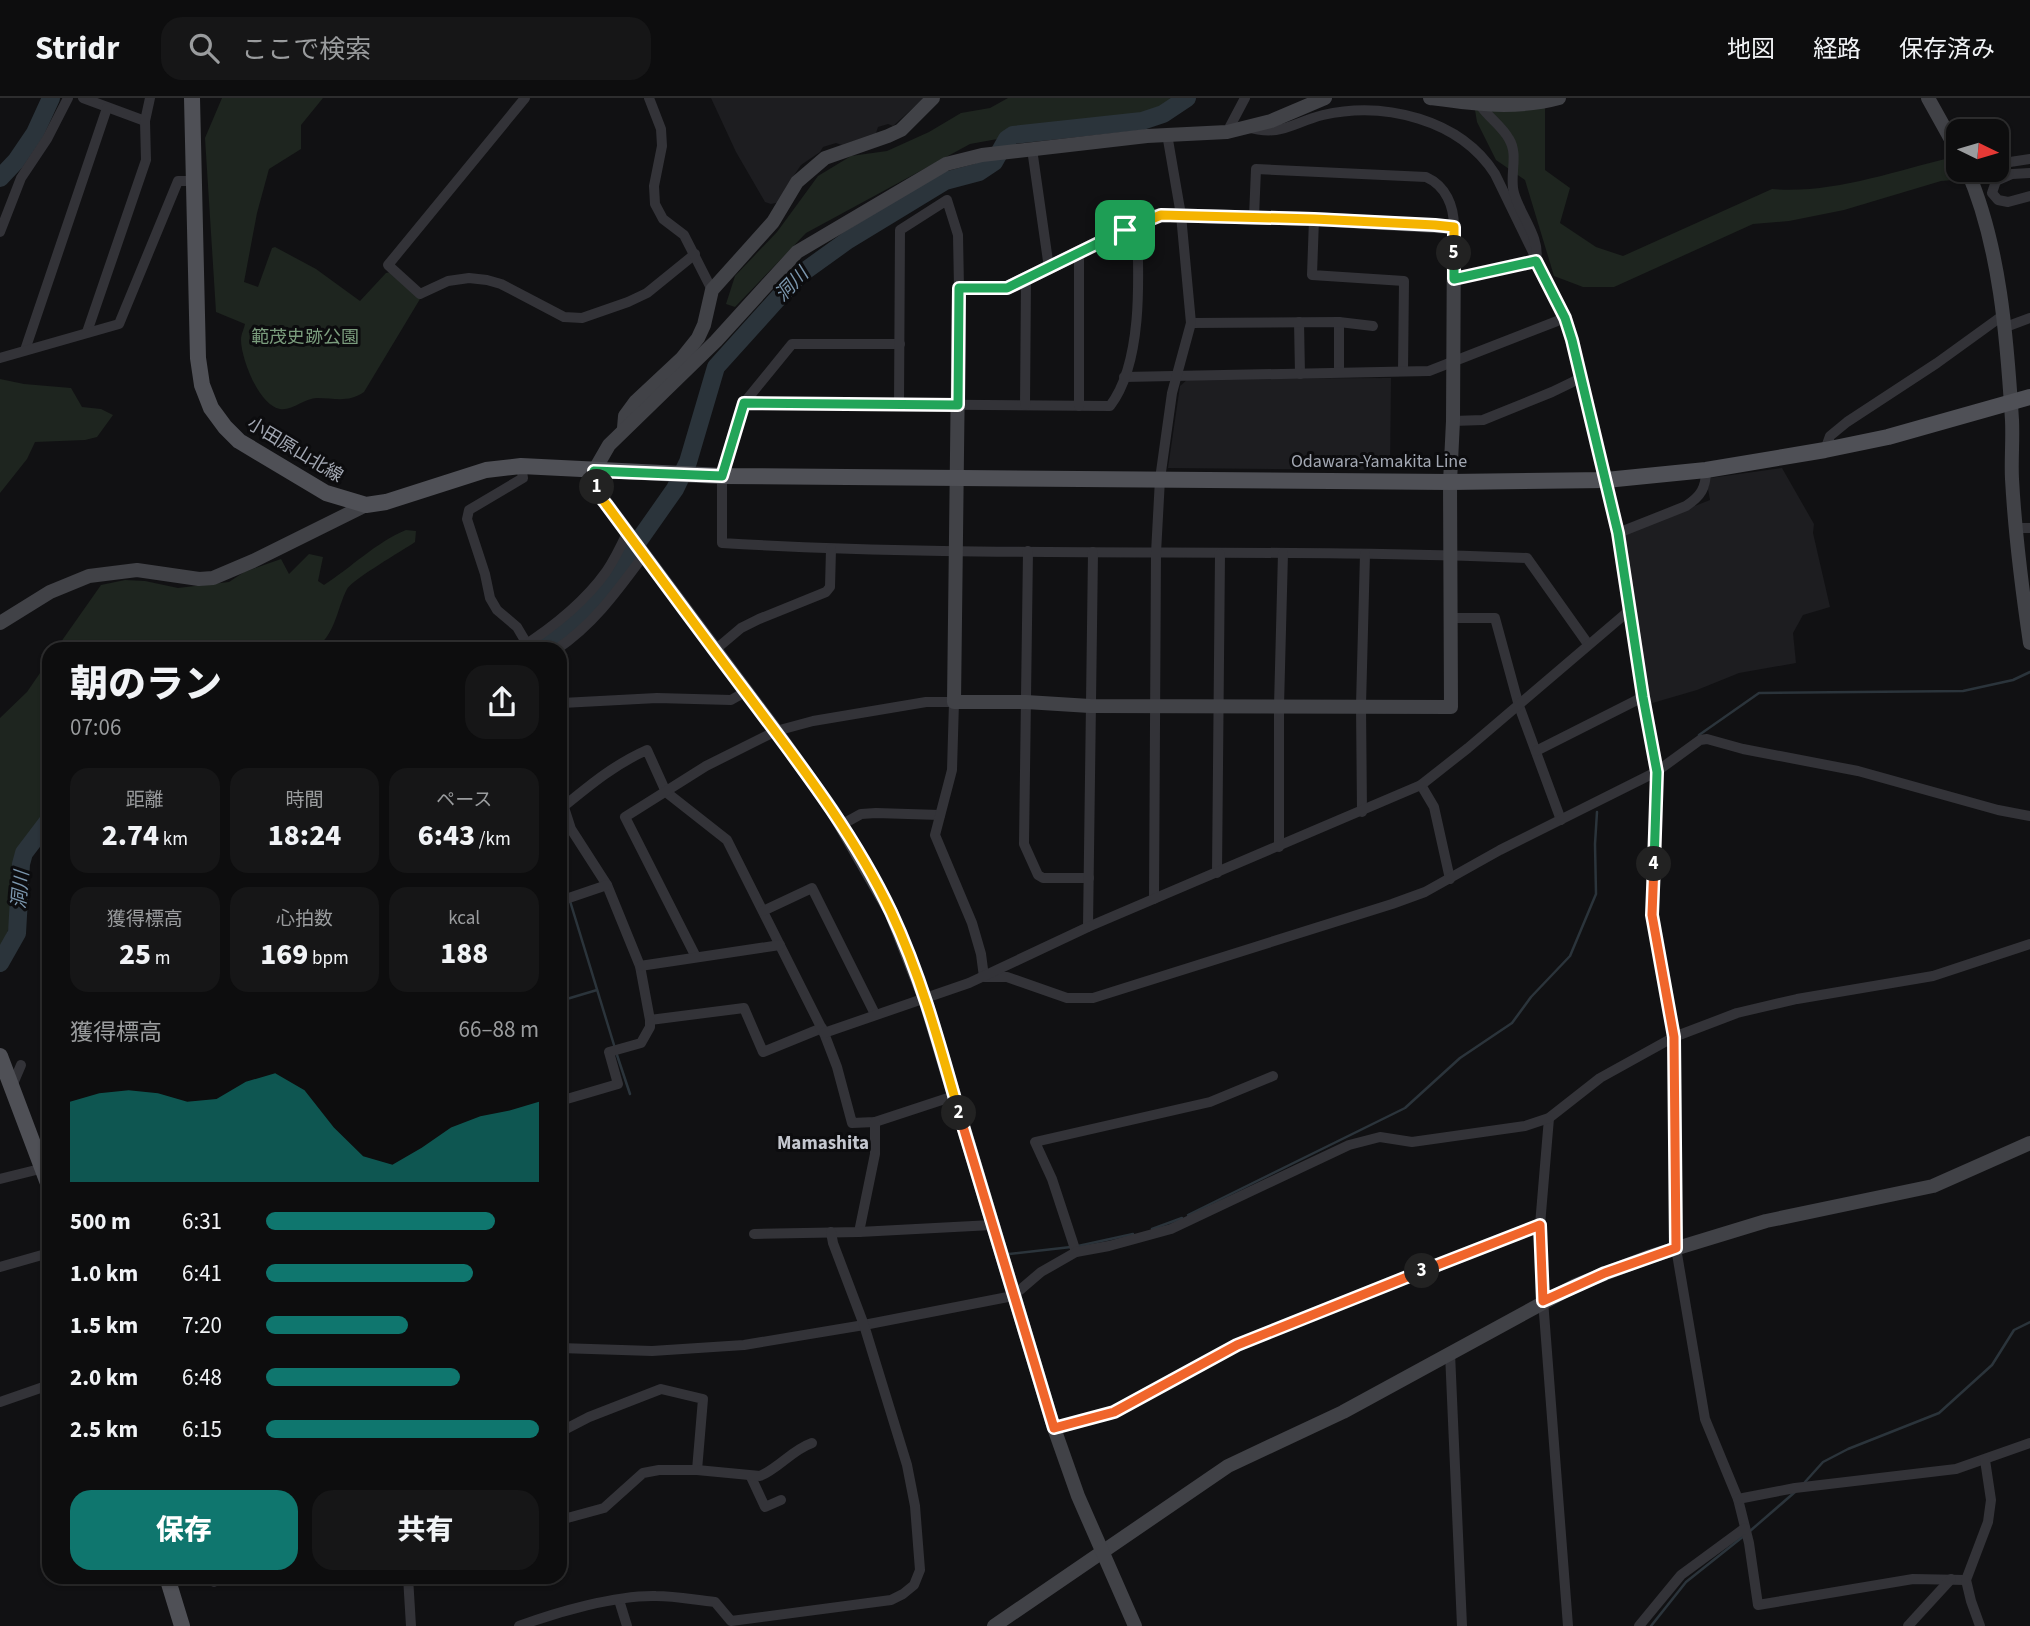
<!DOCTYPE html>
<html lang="ja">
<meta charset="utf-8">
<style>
body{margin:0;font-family:"Source Sans 3","Noto Sans JP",sans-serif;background:#161617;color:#f1f3f6;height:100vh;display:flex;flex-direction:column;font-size:26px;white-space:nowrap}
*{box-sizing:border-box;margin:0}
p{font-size:23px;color:#9a9c9e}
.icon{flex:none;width:38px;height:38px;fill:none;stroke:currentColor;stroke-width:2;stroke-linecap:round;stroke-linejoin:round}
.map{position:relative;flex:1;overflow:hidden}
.details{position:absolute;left:42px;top:544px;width:525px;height:942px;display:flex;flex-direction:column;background:#0d0d0e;border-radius:21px;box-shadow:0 2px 5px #0004,0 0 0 2px #2d2d2e}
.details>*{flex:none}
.needle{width:46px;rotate:95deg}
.controls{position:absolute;left:1946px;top:21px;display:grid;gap:14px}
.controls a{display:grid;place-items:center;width:63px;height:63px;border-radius:14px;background:#0d0d0e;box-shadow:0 2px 5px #0004,0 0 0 2px #2d2d2e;font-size:35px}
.pin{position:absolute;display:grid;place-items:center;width:60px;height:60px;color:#fff;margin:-30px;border-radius:14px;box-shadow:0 4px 10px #0006}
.km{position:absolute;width:35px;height:35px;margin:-18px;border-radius:50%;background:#222;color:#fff;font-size:19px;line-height:35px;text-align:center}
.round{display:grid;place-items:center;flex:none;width:74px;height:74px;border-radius:21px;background:#161617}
.overview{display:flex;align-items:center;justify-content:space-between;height:119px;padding:0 28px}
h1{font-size:38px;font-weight:800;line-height:52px}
.figures{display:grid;grid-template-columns:repeat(3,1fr);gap:10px;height:119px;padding:7px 28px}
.figures div{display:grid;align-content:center;border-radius:18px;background:#161617;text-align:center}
.figures b{font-size:30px;font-weight:800}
.figures small{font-size:19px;font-weight:400}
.figures p{font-size:19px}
.chart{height:196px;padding:14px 28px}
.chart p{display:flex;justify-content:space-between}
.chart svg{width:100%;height:126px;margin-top:7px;fill:#0f766e;opacity:.7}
.primary-button{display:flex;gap:14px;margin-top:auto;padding:14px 28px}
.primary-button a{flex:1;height:80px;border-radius:21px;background:#0f766e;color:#fff;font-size:28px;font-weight:800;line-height:80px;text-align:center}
.primary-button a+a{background:#161617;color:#f1f3f6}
ul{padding:0 28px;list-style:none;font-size:23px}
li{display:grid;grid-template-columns:112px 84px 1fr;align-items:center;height:52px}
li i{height:18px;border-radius:9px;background:#0f766e}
header{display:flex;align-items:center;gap:42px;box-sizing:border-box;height:98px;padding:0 35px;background:#0d0d0e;border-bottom:2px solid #2d2d2e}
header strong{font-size:33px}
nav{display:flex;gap:38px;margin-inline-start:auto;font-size:24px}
.search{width:490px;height:63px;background:#161617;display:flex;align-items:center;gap:18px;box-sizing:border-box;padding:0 24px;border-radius:21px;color:#9a9c9e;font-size:26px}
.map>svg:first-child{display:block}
</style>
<header>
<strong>Stridr</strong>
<div class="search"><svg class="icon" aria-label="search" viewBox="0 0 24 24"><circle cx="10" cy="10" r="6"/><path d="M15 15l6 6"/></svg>ここで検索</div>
<nav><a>地図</a><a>経路</a><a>保存済み</a></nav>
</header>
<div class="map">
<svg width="2030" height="1528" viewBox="0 0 2030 1528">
<rect width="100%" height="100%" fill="#111113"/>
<g fill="#1d1d20">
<path d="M711,0H924L893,28L888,26L878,29L876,35L842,47L836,45L823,49L820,54L801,67L786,89L780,104L771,106L765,104L736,54Z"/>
<path d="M1391,280L1390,372L1168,370L1180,288L1188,281Z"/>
<path d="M1782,370L1814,426L1813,435L1830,509L1803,517L1793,535L1796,565L1739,575L1697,592L1649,606L1624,436L1710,402L1708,391L1710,380Z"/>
</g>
<g fill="#1e251f">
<path d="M222,0H323L301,27V51L269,71L257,115L244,184L258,189L272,150L275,149L316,171L360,203L386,175L391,174L420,201L364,294C348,305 335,300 317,300C305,300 292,313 280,311C259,308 241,260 241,242C241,236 244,231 245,226L216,214L205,40Z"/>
<path d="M1008,0H1191L1141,15L970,46L806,135L735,209L726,206L735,178L777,134L818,78L851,58L887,53L929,34L961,15L990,10Z"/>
<path d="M1473,0H1545V72L1570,90L1560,125L1596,149L1623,158L1772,91C1831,96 1892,74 1949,60L1954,82L1941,83L1844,112L1789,123L1753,126L1614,189H1583L1554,178L1525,82L1496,62L1477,24Z"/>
<path d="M0,281L24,286L71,290L82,309L101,311L113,317L97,339L85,342L35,344L27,361L0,395Z"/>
<path d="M406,432L416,433L415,444C402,453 353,481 347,491C337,510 335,540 313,551H56L101,487L125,482L145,483L178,490L229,484L244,474L281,461L289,476L309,456L323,459L318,483L324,487C352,469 375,445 406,432Z"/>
<path d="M49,562V709L16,758L12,822L0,853V620L27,594Z"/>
</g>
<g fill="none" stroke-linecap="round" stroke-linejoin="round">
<g stroke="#2b343b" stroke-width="2.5">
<path d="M1699,637L1759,595L1963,593L2013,582L2030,574"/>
<path d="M560,770L568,797"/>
<path d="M570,803L614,947"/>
<path d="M560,903L597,892"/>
<path d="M616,954L630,996"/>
<path d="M1188,1117L1405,1010L1460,960L1512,925L1531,899L1570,858L1596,796L1595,746L1597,714"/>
<path d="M1152,1131L1182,1120"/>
<path d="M1078,1148L1133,1136"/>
<path d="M1009,1156L1071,1149"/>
<path d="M1805,1384L1823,1364L1848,1351L1939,1315L1992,1267L2014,1232L2030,1224"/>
<path d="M1750,1433L1795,1394"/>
<path d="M1651,1528L1686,1484L1745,1437"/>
</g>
<g stroke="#2b343b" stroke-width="18">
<path d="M0,80L16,63L35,35L51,0"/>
<path d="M539,551L574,525L597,502L675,391L688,364L716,269L798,178L848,142L945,83L979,74L994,64L1007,41L1013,37L1142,23L1163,16L1187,0"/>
<path d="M0,865L17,835L21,766L24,755L49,722"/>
</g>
<g stroke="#333338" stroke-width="10">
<path d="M83,0L145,23"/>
<path d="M525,0L388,167L420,196L448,183L469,180L487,182L501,186L564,219L582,220L628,204L647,195L695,156"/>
<path d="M649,0L661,31L662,48L654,88L655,106L663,121L684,137L712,192"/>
<path d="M1246,29C1282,39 1291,25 1323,17C1384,3 1460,21 1495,76L1565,220L1618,435L1643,599L1656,674L1652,817L1674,939L1676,1150L1705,1321L1738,1401L1749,1445L1758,1507L1913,1481L1966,1482"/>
<path d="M1227,34L1245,0"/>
<path d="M1032,51L1049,170"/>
<path d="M1997,66L2030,61"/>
<path d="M2030,75L2012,76L1996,83L1992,95L1998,102L2008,104L2030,98"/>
<path d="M1254,119L1256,71L1426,79C1446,88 1454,108 1454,129"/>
<path d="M1314,121L1312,177L1404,183L1403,273"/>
<path d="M0,134L21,80L47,41L68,0"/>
<path d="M1454,181L1536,163C1541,140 1520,117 1514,95C1509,78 1519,57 1509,41C1502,28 1488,19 1480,7"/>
<path d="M1299,224L1300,276"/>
<path d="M1339,224V274"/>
<path d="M1191,225L1339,224L1373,228"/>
<path d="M2003,230L2030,220"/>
<path d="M87,234L146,62L145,23L150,0"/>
<path d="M900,246H792L744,305L722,378V445C990,461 1259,449 1527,460L1588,546"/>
<path d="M25,252L107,10"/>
<path d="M0,260L119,226L178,83H193"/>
<path d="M1124,279L1429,273L1565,220"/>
<path d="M744,305L1110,308C1143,265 1139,179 1137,126"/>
<path d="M899,306L900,132L947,102L958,137L959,190"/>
<path d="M1025,307L1026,181"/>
<path d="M1079,308V155"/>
<path d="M1453,323L1483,322L1552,294L1581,280"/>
<path d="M1825,352L1830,338L1847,324L1937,265L2002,218"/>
<path d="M521,368L523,380L469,412L467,421L485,476L490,500L497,512L517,529L530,551"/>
<path d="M2017,430H2030"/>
<path d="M1618,435L1686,408C1701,398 1706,390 1706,372"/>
<path d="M1028,453L1024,746L1038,777L1043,780H1089"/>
<path d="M1451,520H1495L1519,608L1561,722"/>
<path d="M519,551C552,530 583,506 606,474C614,462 621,448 627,435"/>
<path d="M557,551C594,526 618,492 644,457"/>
<path d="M715,552L741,530L759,521L826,494L830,489L831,451"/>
<path d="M562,605L657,600L731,602L745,594"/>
<path d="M1536,653L1643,599"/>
<path d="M1421,687L1434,709L1450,781"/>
<path d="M560,697L571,731L607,787L640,868L650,922L744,910L763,954L822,930"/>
<path d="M563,709C590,687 615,666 647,652L666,694L727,742L824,935L837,969L852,1025L875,1024L954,998"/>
<path d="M1362,714L1361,607L1365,456"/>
<path d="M841,727L861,716L876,715L940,717"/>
<path d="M1279,749V608L1283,455"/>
<path d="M1217,775L1220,456"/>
<path d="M1154,801L1156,455L1160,381L1172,295L1191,225L1181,117L1167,36"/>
<path d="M560,803L607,787"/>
<path d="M763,813L812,790L875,916"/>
<path d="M1088,829L1093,454"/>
<path d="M696,859L625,719L706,668L776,633L813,623L926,604H954L952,672L935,737L972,825L981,856L984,879H1007L1067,900H1093L1392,806L1425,794L1500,752L1656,674L1700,642L1707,641L1743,651L1858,673L1998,712L2030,718"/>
<path d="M640,868L780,847"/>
<path d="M824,935L969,885L1088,829L1421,687L1468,650L1631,511"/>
<path d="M12,988L21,967"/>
<path d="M560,1003L618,986L609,954L641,945L650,929V922"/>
<path d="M1549,1020L1540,1127L1541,1176L1568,1528"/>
<path d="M0,1081L44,1070"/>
<path d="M859,1134L875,1056V1024"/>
<path d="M754,1136L859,1134L992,1127"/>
<path d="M1076,1154L1052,1081L1035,1044L1210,1004L1273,978"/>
<path d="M0,1169L49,1155"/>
<path d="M560,1250L652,1253L744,1247L864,1227L1013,1198L1041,1174L1076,1154L1109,1148L1171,1131L1349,1047L1380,1039L1412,1044L1525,1028L1549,1020L1600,980L1674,939L1737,915L1797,901L1933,878L2030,846"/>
<path d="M1450,1255L1462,1528"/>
<path d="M0,1304L49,1287"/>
<path d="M1054,1330L1114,1314L1237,1247L1540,1127"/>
<path d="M560,1334L589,1319L661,1291L703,1301L697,1372"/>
<path d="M751,1379L765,1409L781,1402"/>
<path d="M1738,1401L1795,1390L1956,1371L2030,1345"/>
<path d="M560,1422L604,1410L643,1375L659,1372H697L760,1378C779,1370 792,1352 812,1345"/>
<path d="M408,1479L411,1528"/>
<path d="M214,1484V1479"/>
<path d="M619,1502L627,1528"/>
<path d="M519,1528C557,1514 616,1497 656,1498C676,1498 695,1502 715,1504L731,1523L891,1502L903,1496L914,1487L920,1472L915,1408L907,1367L864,1227L833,1145L831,1134"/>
<path d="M1639,1528L1681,1477L1745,1430"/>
<path d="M1908,1528L1951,1481"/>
<path d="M1980,1528L1971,1503L1966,1482L1988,1424L1991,1402L1985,1362"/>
</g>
<g stroke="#414247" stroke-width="14">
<path d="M1430,0C1474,6 1515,12 1559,0"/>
<path d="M1928,0L1958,54"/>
<path d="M1967,72C2000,147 2007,241 2012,322C2013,342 2011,362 2012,381C2015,436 2022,491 2030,545"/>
<path d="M1161,117L1314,121L1454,129L1453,323L1450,384L1451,609L1090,608L1026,604H954L959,190H1007L1151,119Z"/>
<path d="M624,330L625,318L636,303L682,260L698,240L704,227L712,192L773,124L797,84L825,60L888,38L901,32L933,0"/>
<path d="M0,525L50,494L89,478L137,472L199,481L213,480L253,463L366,407"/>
<path d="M994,1528L1228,1368L1343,1314L1576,1187L1648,1159L1766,1123L1933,1088L2030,1045"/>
<path d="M1135,1528L1078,1398L1054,1330L925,901L891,814L833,713L776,633L599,396L594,373L609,347L716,243L797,154L946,66L982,57L1147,38L1227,34L1271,23L1325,0"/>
</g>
<g stroke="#4f5056" stroke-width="16">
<path d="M192,0L198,260L202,287L211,310L225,329L239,343L326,395L366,407L386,404L486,372L521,368L722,378L1450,384L1606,382L1706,372L1825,352L1888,339L2030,299"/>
<path d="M0,958L49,1088"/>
<path d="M167,1479L182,1528"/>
</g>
</g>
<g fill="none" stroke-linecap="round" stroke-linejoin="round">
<g stroke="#fff" stroke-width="14">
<path id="split-1" d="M597,389L594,373L722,378L744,305L958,307L959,190H1007L1125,132"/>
</g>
<g stroke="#fff" stroke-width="14">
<path id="split-2" d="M597,389L598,396L606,406C652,468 698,531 745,593C798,664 853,734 891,814C921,878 940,948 959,1015"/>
</g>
<g stroke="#fff" stroke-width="14">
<path id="split-3" d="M959,1015L1054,1330L1114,1314L1237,1247L1422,1173"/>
</g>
<g stroke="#fff" stroke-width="14">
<path id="split-4" d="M1422,1173L1540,1127L1543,1203L1605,1175L1676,1150L1674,939L1652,817L1654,766"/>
</g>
<g stroke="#fff" stroke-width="14">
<path id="split-5" d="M1454,155V181L1536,163L1565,220L1572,242L1618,435L1643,599L1657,674L1654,766"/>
</g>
<g stroke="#fff" stroke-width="14">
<path id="split-6" d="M1125,132L1161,117L1314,121L1435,127L1454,129V155"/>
</g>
<use href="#split-1" stroke="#22a559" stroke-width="9"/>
<use href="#split-2" stroke="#f5b400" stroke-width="9"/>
<use href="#split-3" stroke="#f0652b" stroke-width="9"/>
<use href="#split-4" stroke="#f0652b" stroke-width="9"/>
<use href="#split-5" stroke="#22a559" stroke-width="9"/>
<use href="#split-6" stroke="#f5b400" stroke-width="9"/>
</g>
<g text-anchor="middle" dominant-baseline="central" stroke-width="6" stroke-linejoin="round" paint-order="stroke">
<g font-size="18" fill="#7b9d7d" stroke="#0c0c0e">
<text x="305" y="239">範茂史跡公園</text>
</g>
<g font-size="18" fill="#a3a8b3" stroke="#0c0c0e">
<text transform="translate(295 352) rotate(31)">小田原山北線</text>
<text x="1379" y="363">Odawara-Yamakita Line</text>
</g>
<g font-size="19" font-style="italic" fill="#7b96ad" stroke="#0c0c0e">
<text transform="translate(792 187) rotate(-46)">洞川</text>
<text transform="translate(21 792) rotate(-85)">洞川</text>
</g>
<g font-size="19" font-weight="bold" fill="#c4c7cf" stroke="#0c0c0e">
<text x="823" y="1045">Mamashita</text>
</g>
</g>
</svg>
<div class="controls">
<a><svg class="needle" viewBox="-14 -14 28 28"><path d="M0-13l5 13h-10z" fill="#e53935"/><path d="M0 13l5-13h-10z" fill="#9a9c9e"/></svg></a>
</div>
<div class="pin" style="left:1125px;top:132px;background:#1e9e55"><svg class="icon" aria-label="arrive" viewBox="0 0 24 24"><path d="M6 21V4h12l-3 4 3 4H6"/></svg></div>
<b class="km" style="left:597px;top:389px">1</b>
<b class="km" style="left:959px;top:1015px">2</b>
<b class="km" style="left:1422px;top:1173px">3</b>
<b class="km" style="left:1654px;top:766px">4</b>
<b class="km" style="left:1454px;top:155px">5</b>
<section class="details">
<div class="overview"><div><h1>朝のラン</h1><p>07:06</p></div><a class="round"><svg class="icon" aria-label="share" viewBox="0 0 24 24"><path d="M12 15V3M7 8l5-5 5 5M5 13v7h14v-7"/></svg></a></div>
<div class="figures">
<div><p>距離</p><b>2.74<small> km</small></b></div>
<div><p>時間</p><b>18:24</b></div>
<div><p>ペース</p><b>6:43<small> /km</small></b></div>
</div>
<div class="figures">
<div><p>獲得標高</p><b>25<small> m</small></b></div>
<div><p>心拍数</p><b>169<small> bpm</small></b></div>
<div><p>kcal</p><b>188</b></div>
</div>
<div class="chart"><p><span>獲得標高</span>66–88 m</p>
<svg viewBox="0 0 160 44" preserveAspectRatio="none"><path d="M0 44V16L10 13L20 12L30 13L40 16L50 15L60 9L70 6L80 12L90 25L100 35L110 38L120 32L130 25L140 21L150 19L160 16V44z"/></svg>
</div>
<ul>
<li><b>500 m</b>6:31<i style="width:84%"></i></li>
<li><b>1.0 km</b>6:41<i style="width:76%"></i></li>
<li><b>1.5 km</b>7:20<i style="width:52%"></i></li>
<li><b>2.0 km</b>6:48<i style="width:71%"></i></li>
<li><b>2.5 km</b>6:15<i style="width:100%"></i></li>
</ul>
<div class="primary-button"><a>保存</a><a>共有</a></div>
</section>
</div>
